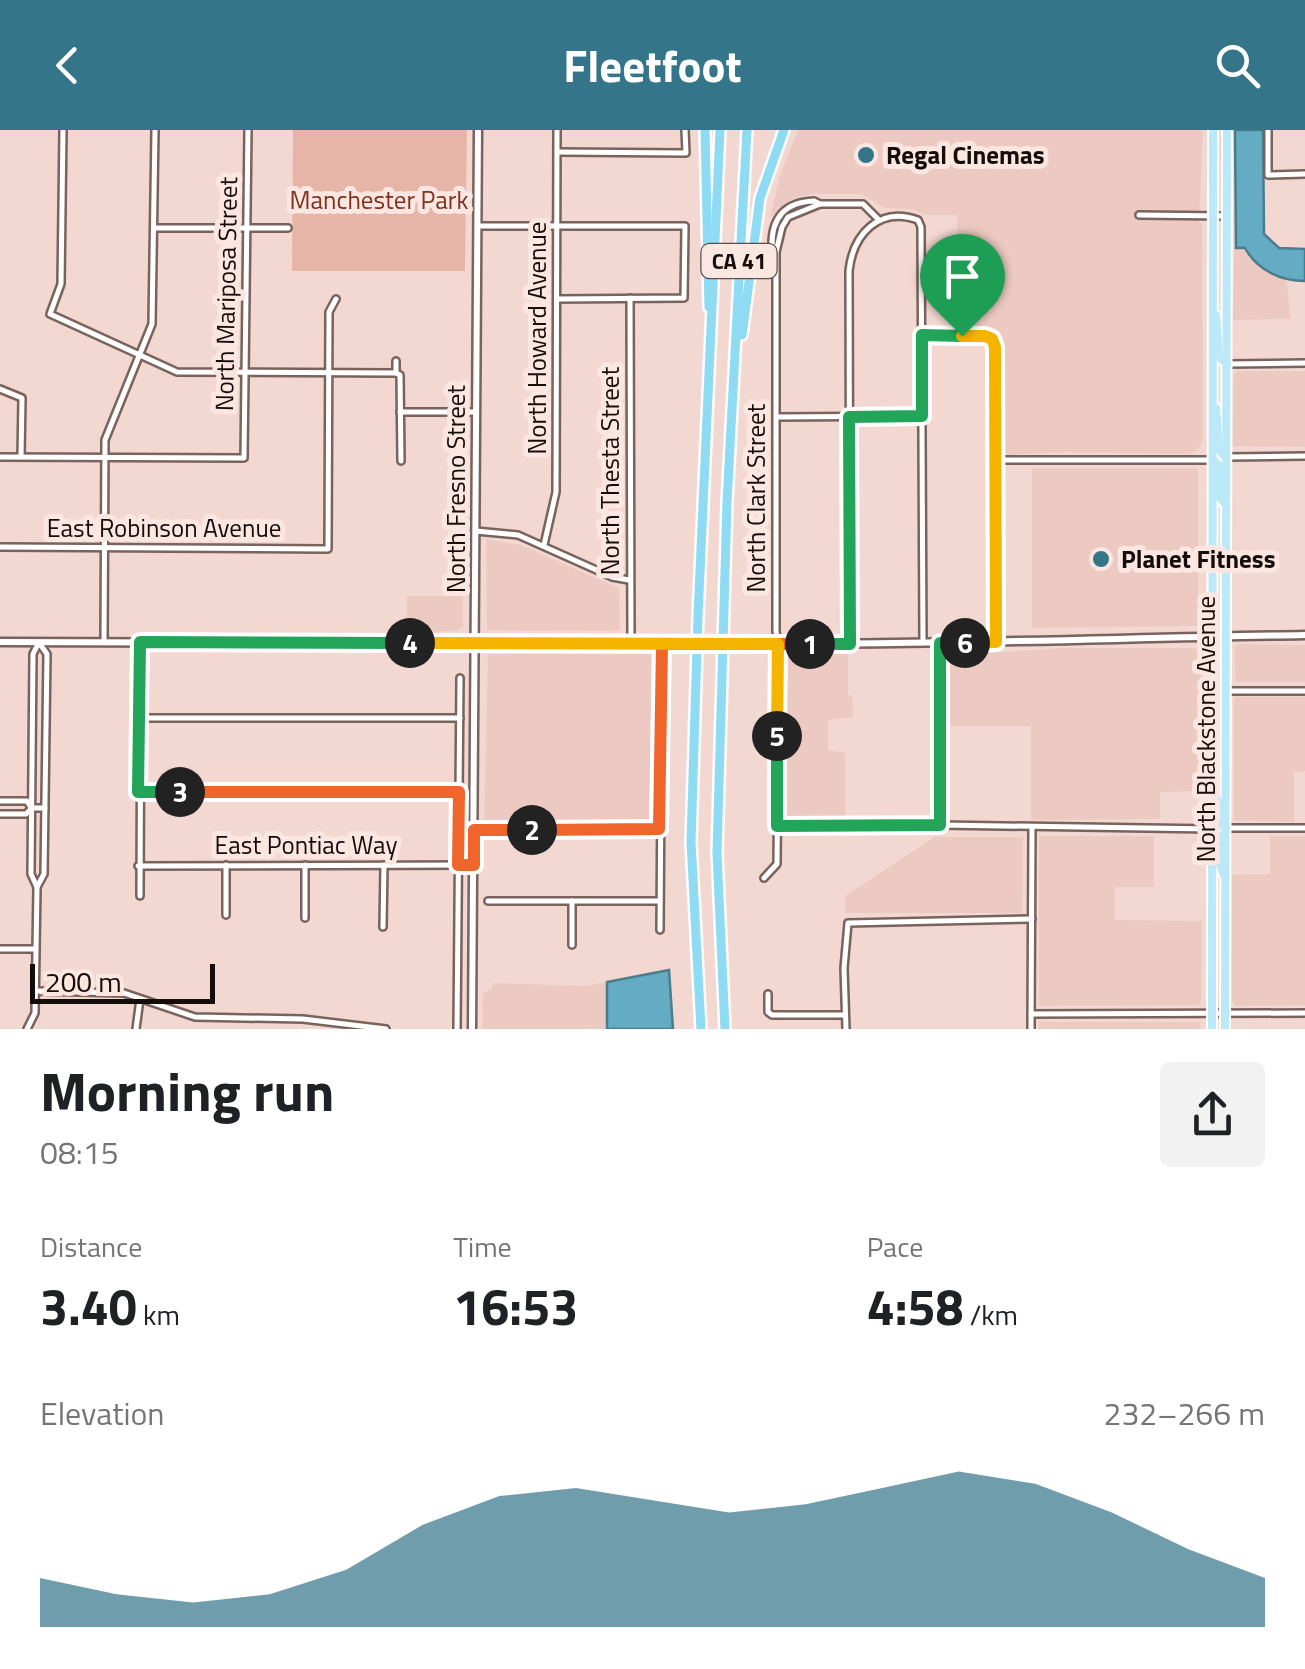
<!DOCTYPE html>
<meta charset="utf-8">
<style>
body{margin:0;font-family:"Titillium Web",sans-serif;background:#f2f2f2;color:#202124;height:100vh;display:flex;flex-direction:column;font-size:38px;white-space:nowrap}
*{box-sizing:border-box;margin:0}
p{font-size:32px;color:#757577}
.icon{flex:none;width:55px;height:55px;fill:none;stroke:currentColor;stroke-width:2;stroke-linecap:round;stroke-linejoin:round}
.map{position:relative;height:899px;overflow:hidden}
.drawer{display:flex;flex-direction:column;background:#fff;flex:1}
.drawer>*{flex:none}
.scale{position:absolute;left:30px;bottom:25px;width:185px;box-sizing:border-box;padding-left:10px;border:5px solid #150d0a;border-top:0;font-size:28px;line-height:35px;white-space:nowrap;color:#150d0a;-webkit-text-stroke:8px #fce6e1;paint-order:stroke}
.pin{position:absolute;display:grid;place-items:center;width:85px;height:85px;color:#fff;margin:-102px -42px;border-radius:50% 50% 50% 0;rotate:-45deg;box-shadow:0 0 10px #0007}
.pin .icon{rotate:45deg}
.km{position:absolute;width:50px;height:50px;margin:-25px;border-radius:50%;background:#222;color:#fff;font-size:28px;line-height:50px;text-align:center}
.round{display:grid;place-items:center;flex:none;width:105px;height:105px;border-radius:10px;background:#f2f2f2}
.summary{display:flex;align-items:center;justify-content:space-between;height:170px;padding:0 40px}
h1{font-size:55px;font-weight:700;line-height:75px}
.stats{display:grid;grid-template-columns:repeat(3,1fr);gap:15px;height:170px;padding:10px 40px}
.stats div{display:grid;align-content:center}
.stats b{font-size:50px;font-weight:700}
.stats small{font-size:28px;font-weight:400}
.stats p{font-size:28px}
.chart{height:280px;padding:20px 40px}
.chart p{display:flex;justify-content:space-between}
.chart svg{width:100%;height:180px;margin-top:10px;fill:#357589;opacity:.7}
header{display:flex;justify-content:space-between;align-items:center;height:130px;padding:0 40px;background:#357589;color:#fff;font-size:45px;font-weight:700}
.map>svg:first-child{display:block}
</style>
<header><svg class="icon" aria-label="back" viewBox="0 0 24 24"><path d="M15 5l-7 7 7 7"/></svg>Fleetfoot<svg class="icon" aria-label="search" viewBox="0 0 24 24"><circle cx="10" cy="10" r="6"/><path d="M15 15l6 6"/></svg></header>
<div class="map">
<svg width="1305" height="899" viewBox="0 0 1305 899">
<rect width="100%" height="100%" fill="#f2d8d1"/>
<g fill="#eccac1">
<path d="M798,0H1203L1199,93H1202L1203,309L1198,320L1187,324L1065,322L1008,325L1002,317L1000,206L987,199H959L957,85H924L913,79L885,78L860,64H811L793,68L770,88L780,45Z"/>
<path d="M1234,118H1245L1250,127L1268,142L1286,149L1291,189L1233,190Z"/>
<path d="M1238,241H1305V317L1233,316V246Z"/>
<path d="M1032,338H1198V496L1032,498Z"/>
<path d="M486,409L521,415L619,458L620,499L617,501L487,500Z"/>
<path d="M407,466H463V496L457,501L407,502Z"/>
<path d="M1237,514L1305,515V552H1236L1234,517Z"/>
<path d="M1062,518H1195L1202,525V661L1160,662V689L1031,690V596H946V526Z"/>
<path d="M488,524H651L650,690H484Z"/>
<path d="M788,524H848V565L852,566L853,587L828,590V620L845,623V690H785Z"/>
<path d="M1236,567H1305V641L1294,642V692L1234,690V570Z"/>
<path d="M1039,706H1154V757H1115V790L1202,791L1201,872L1198,875L1039,876Z"/>
<path d="M1270,706H1305V875L1236,876L1232,872V745L1270,744Z"/>
<path d="M934,707H1023L1022,783H845V766Z"/>
<path d="M607,852V899H482L483,864L491,859L494,853L586,856Z"/>
<path d="M1039,892H1199L1201,899H1039Z"/>
</g>
<path fill="#e6b5a8" d="M293,0H467L465,141H292Z"/>
<g fill="#63acc4" stroke="#4c7c8c" stroke-width="2.5">
<path d="M1235,0H1263L1264,104L1279,118L1305,119V151C1281,151 1257,140 1245,118H1236Z"/>
<path d="M669,840L673,899H607V852Z"/>
</g>
<g fill="none" stroke-linecap="round" stroke-linejoin="round">
<g stroke="#7a635d" stroke-width="10">
<g id="minor">
<path d="M63,0L61,154L50,184L177,242L396,243"/>
<path d="M1268,0V45L1305,44"/>
<path d="M557,22L686,23L685,0"/>
<path d="M814,71L820,74L788,87L782,97L776,122L772,117C771,88 785,72 814,71Z"/>
<path d="M820,74H863L878,89"/>
<path d="M1139,85L1226,86"/>
<path d="M478,96H685L684,168L557,169"/>
<path d="M154,98H288"/>
<path d="M630,168L631,514"/>
<path d="M922,205L985,206L992,209L995,217V512"/>
<path d="M396,231V243L400,245L401,331"/>
<path d="M1228,234L1305,233"/>
<path d="M0,259L22,268L21,327"/>
<path d="M400,282H476"/>
<path d="M777,287L922,286"/>
<path d="M0,327L244,328L248,0"/>
<path d="M1228,327L1305,326"/>
<path d="M996,330H1213"/>
<path d="M476,401L518,405L612,447L629,450"/>
<path d="M544,415L556,362L557,0"/>
<path d="M0,417L328,419L329,182L336,169"/>
<path d="M104,512L105,310L152,194L155,0"/>
<path d="M850,513L849,141C853,104 879,76 918,90L921,97L923,513"/>
<path d="M939,513L941,695"/>
<path d="M1226,561H1305"/>
<path d="M140,588H460"/>
<path d="M138,661L459,662"/>
<path d="M0,671H27L30,676"/>
<path d="M0,684H26L32,678H45"/>
<path d="M777,696L941,695L1212,699"/>
<path d="M1226,698H1305"/>
<path d="M474,700L659,699"/>
<path d="M138,736L474,735"/>
<path d="M764,748L777,734L779,524L776,501V122"/>
<path d="M37,757L31,744L33,524L38,514"/>
<path d="M140,766L141,512"/>
<path d="M488,771H660"/>
<path d="M572,771V815"/>
<path d="M226,785V735"/>
<path d="M305,788V735"/>
<path d="M383,797L384,735"/>
<path d="M660,800L662,513"/>
<path d="M0,819H35"/>
<path d="M36,861L124,863L195,887L303,889L386,899"/>
<path d="M768,864V882L772,885H845"/>
<path d="M1031,884L1305,883"/>
<path d="M27,899L35,883L37,757L44,744L47,524L40,514"/>
<path d="M136,899L140,869"/>
<path d="M457,899L460,548"/>
<path d="M846,899L844,838L848,793L1032,789"/>
<path d="M1031,899L1032,697"/>
</g>
</g>
<g stroke="#7a635d" stroke-width="11">
<g id="tertiary">
<path d="M0,512L679,514"/>
<path d="M741,514C929,515 1117,508 1305,505"/>
</g>
</g>
<g stroke="#7a635d" stroke-width="11">
<path id="secondary" d="M472,899L478,0"/>
</g>
<g stroke="#fff" stroke-width="12">
<g id="primary">
<path d="M1216,185L1219,227L1227,234"/>
<path d="M1216,278L1219,319L1225,327"/>
<path d="M1213,330L1219,335L1220,368L1226,375"/>
<path d="M1212,663L1218,670L1219,694L1226,698"/>
<path d="M1212,699L1218,704L1220,735L1224,745"/>
<path d="M1212,899L1213,0"/>
<path d="M1225,899L1227,0"/>
</g>
</g>
<g stroke="#fff" stroke-width="14">
<g id="motorway">
<path d="M705,0L709,177"/>
<path d="M742,205L760,68L784,0"/>
<path d="M701,899L691,712L698,486L720,0"/>
<path d="M725,899L717,723L727,372L747,0"/>
</g>
</g>
<use href="#minor" stroke="#fff" stroke-width="5"/>
<use href="#tertiary" stroke="#fff" stroke-width="6"/>
<use href="#secondary" stroke="#fff" stroke-width="6"/>
<use href="#primary" stroke="#bce9f8" stroke-width="8"/>
<use href="#motorway" stroke="#90dbf4" stroke-width="9"/>
<g stroke="#7a635d" stroke-width="11" stroke-linecap="butt">
<path id="tertiary-bridge" d="M679,514H741"/>
</g>
<use href="#tertiary-bridge" stroke="#fff" stroke-width="6"/>
</g>
<g fill="none" stroke-linecap="round" stroke-linejoin="round">
<g stroke="#fff" stroke-width="20">
<path id="split-1" d="M810,514H850L849,287L922,286V205L962,206"/>
</g>
<g stroke="#fff" stroke-width="20">
<path id="split-2" d="M532,700L659,699L662,514H810"/>
</g>
<g stroke="#fff" stroke-width="20">
<path id="split-3" d="M180,662H459L458,735H474V700H532"/>
</g>
<g stroke="#fff" stroke-width="20">
<path id="split-4" d="M180,662H138L140,512L410,513"/>
</g>
<g stroke="#fff" stroke-width="20">
<path id="split-5" d="M410,513L778,514L777,606"/>
</g>
<g stroke="#fff" stroke-width="20">
<path id="split-6" d="M777,606V696L940,695V513H965"/>
</g>
<g stroke="#fff" stroke-width="20">
<path id="split-7" d="M962,206H985L992,209L995,217L996,512L965,513"/>
</g>
<use href="#split-1" stroke="#22a559" stroke-width="12"/>
<use href="#split-2" stroke="#f0652b" stroke-width="12"/>
<use href="#split-3" stroke="#f0652b" stroke-width="12"/>
<use href="#split-4" stroke="#22a559" stroke-width="12"/>
<use href="#split-5" stroke="#f5b400" stroke-width="12"/>
<use href="#split-6" stroke="#22a559" stroke-width="12"/>
<use href="#split-7" stroke="#f5b400" stroke-width="12"/>
</g>
<g fill="#357589" stroke="#fce6e1" stroke-width="4">
<circle cx="866" cy="25" r="10"/>
<circle cx="1101" cy="429" r="10"/>
</g>
<g text-anchor="middle" dominant-baseline="central" stroke-width="10" stroke-linejoin="round" paint-order="stroke">
<rect fill="#fce6e1" stroke="#5a4e4a" stroke-width="2.5" x="701.5" y="114" width="75" height="34" rx="8"/>
<g font-size="22" font-weight="bold" fill="#150d0a">
<text x="739" y="131">CA 41</text>
</g>
<g font-size="25" font-weight="bold" fill="#150d0a" stroke="#fce6e1" text-anchor="start">
<text x="886" y="25">Regal Cinemas</text>
<text x="1121" y="429">Planet Fitness</text>
</g>
<g font-size="25" fill="#7e321e" stroke="#fce6e1">
<text x="379" y="70">Manchester Park</text>
</g>
<g font-size="25" fill="#150d0a" stroke="#fce6e1">
<text transform="translate(226 164) rotate(-89)">North Mariposa Street</text>
<text transform="translate(537 208) rotate(-90)">North Howard Avenue</text>
<text transform="translate(610 341) rotate(-90)">North Thesta Street</text>
<text transform="translate(456 359) rotate(-90)">North Fresno Street</text>
<text transform="translate(756 368) rotate(-90)">North Clark Street</text>
<text x="164" y="398">East Robinson Avenue</text>
<text transform="translate(1206 599) rotate(-90)">North Blackstone Avenue</text>
<text x="306" y="715">East Pontiac Way</text>
</g>
</g>
</svg>
<div class="scale">200 m</div>
<div class="pin" style="left:962px;top:206px;background:#1e9e55"><svg class="icon" aria-label="arrive" viewBox="0 0 24 24"><path d="M6 21V4h12l-3 4 3 4H6"/></svg></div>
<b class="km" style="left:810px;top:514px">1</b>
<b class="km" style="left:532px;top:700px">2</b>
<b class="km" style="left:180px;top:662px">3</b>
<b class="km" style="left:410px;top:513px">4</b>
<b class="km" style="left:777px;top:606px">5</b>
<b class="km" style="left:965px;top:513px">6</b>
</div>
<section class="drawer">
<div class="summary"><div><h1>Morning run</h1><p>08:15</p></div><a class="round"><svg class="icon" aria-label="share" viewBox="0 0 24 24"><path d="M12 15V3M7 8l5-5 5 5M5 13v7h14v-7"/></svg></a></div>
<div class="stats">
<div><p>Distance</p><b>3.40<small> km</small></b></div>
<div><p>Time</p><b>16:53</b></div>
<div><p>Pace</p><b>4:58<small> /km</small></b></div>
</div>
<div class="chart"><p><span>Elevation</span>232–266 m</p>
<svg viewBox="0 0 160 44" preserveAspectRatio="none"><path d="M0 44V32L10 36L20 38L30 36L40 30L50 19L60 12L70 10L80 13L90 16L100 14L110 10L120 6L130 9L140 16L150 25L160 32V44z"/></svg>
</div>
</section>
